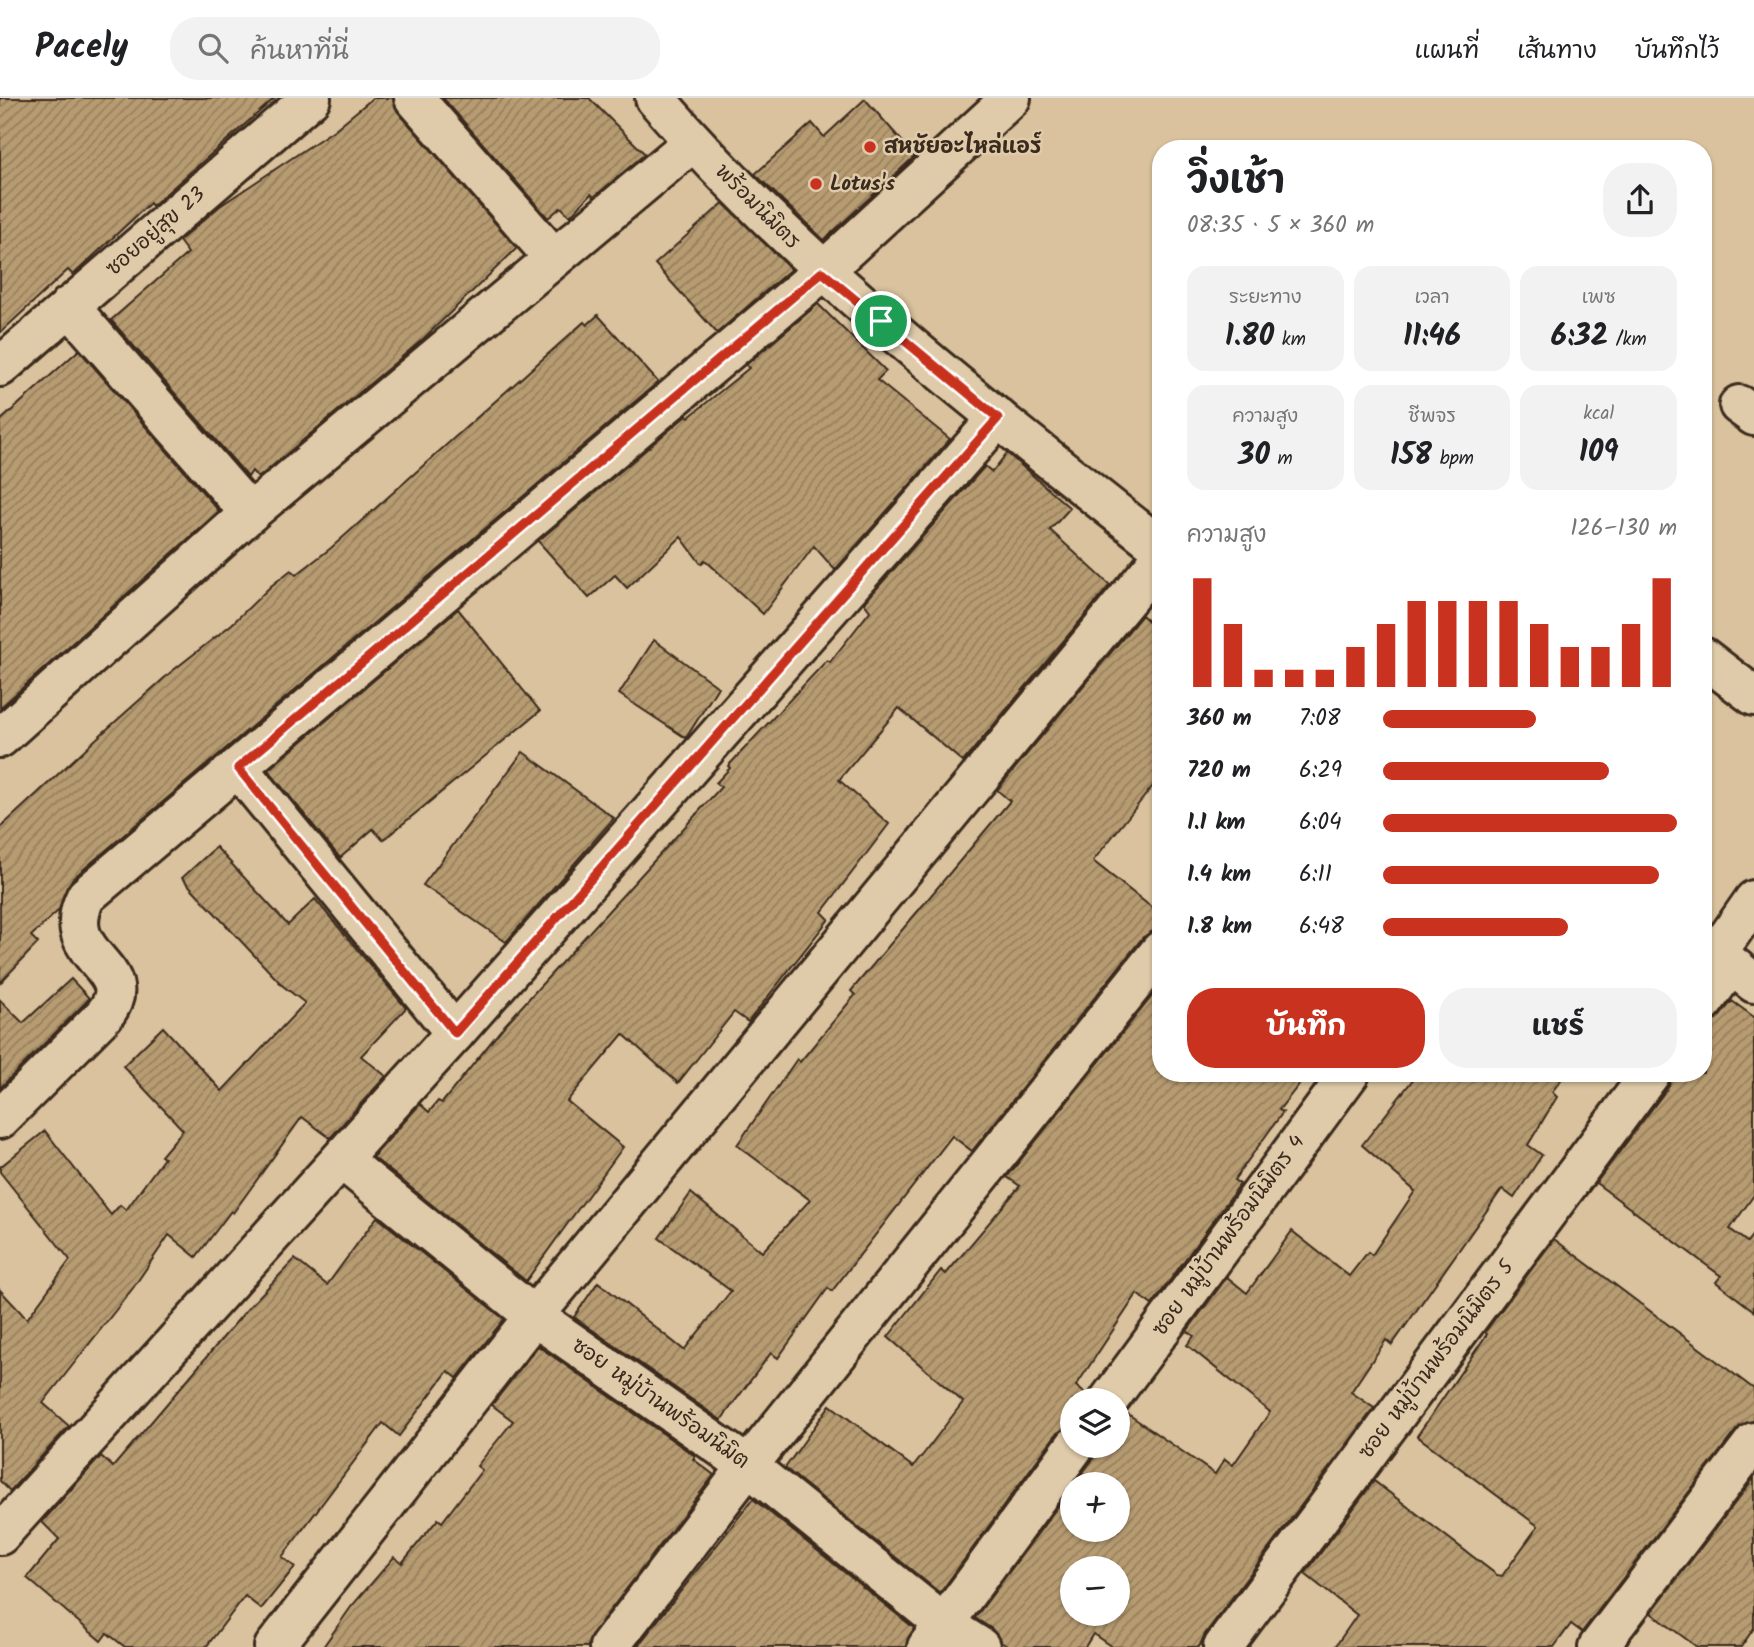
<!DOCTYPE html>
<html lang="th">
<meta charset="utf-8">
<style>
body{margin:0;font-family:Kalam,"Playpen Sans Thai",sans-serif;background:#f2f2f2;color:#202124;height:100vh;display:flex;flex-direction:column;font-size:26px;white-space:nowrap}
*{box-sizing:border-box;margin:0}
p{font-size:23px;color:#757577}
.icon{flex:none;width:38px;height:38px;fill:none;stroke:currentColor;stroke-width:2;stroke-linecap:round;stroke-linejoin:round}
.map{position:relative;flex:1;overflow:hidden}
.panel{position:absolute;left:1152px;top:42px;width:560px;height:942px;display:flex;flex-direction:column;background:#fff;border-radius:28px;box-shadow:0 2px 5px #0004}
.panel>*{flex:none}
.controls{position:absolute;left:1060px;top:1290px;display:grid;gap:14px}
.controls a{display:grid;place-items:center;width:70px;height:70px;border-radius:50%;background:#fff;box-shadow:0 2px 5px #0004;font-size:35px}
.pin{position:absolute;display:grid;place-items:center;width:60px;height:60px;color:#fff;margin:-30px;border:4px solid #fff;border-radius:50%;box-shadow:0 2px 7px #0007}
.round{display:grid;place-items:center;flex:none;width:74px;height:74px;border-radius:28px;background:#f2f2f2}
.summary{display:flex;align-items:center;justify-content:space-between;height:119px;padding:0 35px}
h1{font-size:38px;font-weight:700;line-height:52px}
.figures{display:grid;grid-template-columns:repeat(3,1fr);gap:10px;height:119px;padding:7px 35px}
.figures div{display:grid;align-content:center;border-radius:18px;background:#f2f2f2;text-align:center}
.figures b{font-size:30px;font-weight:700}
.figures small{font-size:19px;font-weight:400}
.figures p{font-size:19px}
.chart{height:196px;padding:14px 35px}
.chart p{display:flex;justify-content:space-between}
.chart svg{width:100%;height:126px;margin-top:7px;stroke:#c8321e;stroke-width:6}
.cta{display:flex;gap:14px;margin-top:auto;padding:14px 35px}
.cta a{flex:1;height:80px;border-radius:28px;background:#c8321e;color:#fff;font-size:28px;font-weight:700;line-height:80px;text-align:center}
.cta a+a{background:#f2f2f2;color:#202124}
ul{padding:0 35px;list-style:none;font-size:23px}
li{display:grid;grid-template-columns:112px 84px 1fr;align-items:center;height:52px}
li i{height:18px;border-radius:9px;background:#c8321e}
header{display:flex;align-items:center;gap:42px;box-sizing:border-box;height:98px;padding:0 35px;background:#fff;border-bottom:2px solid #e0e0e0}
header strong{font-size:33px}
nav{display:flex;gap:38px;margin-inline-start:auto;font-size:24px}
.search{width:490px;height:63px;background:#f2f2f2;display:flex;align-items:center;gap:18px;box-sizing:border-box;padding:0 24px;border-radius:28px;color:#757577;font-size:26px}
.map>svg:first-child{display:block}
</style>
<header>
<strong>Pacely</strong>
<div class="search"><svg class="icon" aria-label="search" viewBox="0 0 24 24"><circle cx="10" cy="10" r="6"/><path d="M15 15l6 6"/></svg>ค้นหาที่นี่</div>
<nav><a>แผนที่</a><a>เส้นทาง</a><a>บันทึกไว้</a></nav>
</header>
<div class="map">
<svg width="1754" height="1549" viewBox="0 0 1754 1549">
<defs>
<pattern id="building-hatch" width="6" height="6" patternUnits="userSpaceOnUse" patternTransform="scale(1.75)"><rect width="6" height="6" fill="#b79c72"/><path d="M-1 1l2-2M0 6l6-6M5 7l2-2" fill="none" stroke="#967f5d"/></pattern>
</defs>
<rect width="100%" height="100%" fill="#d9c29d"/>
<filter id="ink" filterUnits="userSpaceOnUse"><feTurbulence type="fractalNoise" baseFrequency=".0143" numOctaves="2"/><feDisplacementMap in="SourceGraphic" scale="14" xChannelSelector="R" yChannelSelector="G"/><feConvolveMatrix kernelMatrix="1 2 1 2 8 2 1 2 1" color-interpolation-filters="sRGB"/></filter>
<g filter="url(#ink)">
<g fill="url(#building-hatch)" stroke="#3b2a1e" stroke-width="2" fill-rule="evenodd">
<path d="M0,0H275L152,108L150,105L73,177L68,172L0,235Z"/>
<path d="M373,0H393L398,14L517,150L422,242L258,380L252,373L248,379L111,222L188,155L179,143L220,108L334,32Z"/>
<path d="M443,0H589L645,56L594,99L591,96L570,118L561,109L548,120Z"/>
<path d="M865,1L915,58L824,142L755,76L812,25L824,39Z"/>
<path d="M723,105L791,171L717,235L655,166Z"/>
<path d="M818,206L886,273L877,282L950,341L835,472L814,448L763,516L705,462L701,466L681,439L627,490L615,477L589,500L538,443L687,317L689,319L749,270L746,267Z"/>
<path d="M598,217L658,284L72,781L59,812L31,838L38,845L0,885V730L96,641L171,574L232,526L271,488L291,472L296,477L331,450L584,224L587,227Z"/>
<path d="M79,252L219,413L0,610V323Z"/>
<path d="M1007,355L1070,410L1050,432L1110,487L963,664L899,610L839,682L889,726L822,814L829,821L748,924L734,914L678,985L623,936L567,1003L623,1049L526,1183L373,1059L420,1006L429,1014L438,1003L442,1005L504,928L721,689L716,685L730,670L728,668L827,562L830,564L870,513L864,505L985,368L992,374Z"/>
<path d="M458,511L540,613L383,742L373,731L340,760L268,672Z"/>
<path d="M1142,517L1160,534V679L1093,763L1160,816V832L1143,839L972,1053L952,1038L832,1193L828,1190L778,1260L771,1255L721,1322L574,1219L598,1184L684,1252L731,1193L659,1140L691,1095L762,1154L810,1102L737,1047L797,961L800,964L855,897L851,893L1010,703L997,692Z"/>
<path d="M654,542L718,589L686,640L619,596Z"/>
<path d="M523,654L614,720L506,844L423,787Z"/>
<path d="M216,749L288,827L315,801L406,910L361,958L386,978L330,1040L302,1019L233,1115L231,1113L196,1159L169,1137L133,1190L43,1305L69,1328L10,1393L0,1383V1192L27,1221L70,1162L0,1074V1069L45,1033L111,1117L120,1107L126,1112L164,1060L161,1058L183,1032L123,968L163,929L222,993L305,905L283,888L182,780Z"/>
<path d="M71,881L89,900L86,904L0,990V902L23,925Z"/>
<path d="M1160,888V975H1308L1279,1012L1283,1014L1234,1082L1240,1086L1152,1207L1137,1196L1076,1288L1088,1298V1302H1073V1327L1057,1335L940,1495L785,1370L830,1307L913,1369L925,1354L963,1304L888,1239L941,1172L946,1176L1020,1088L1007,1079Z"/>
<path d="M1732,903L1754,919V1097L1730,1131L1747,1144L1754,1135V1213L1716,1184L1721,1178L1596,1085L1669,988L1672,975H1703V927L1720,918Z"/>
<path d="M1418,975H1566L1552,994L1557,999L1528,1047L1542,1057L1514,1100L1502,1091L1392,1247L1386,1242L1351,1294L1374,1310L1205,1536L1199,1549H1112L1093,1536L1085,1549H1008L1001,1544L992,1531L975,1520L1073,1388V1432H1118V1386H1074L1093,1361L1096,1348H1118V1322L1122,1324L1128,1316L1215,1376L1225,1361L1233,1367L1270,1314L1187,1247L1194,1238L1187,1233L1227,1179L1247,1195L1292,1133L1349,1178L1368,1154L1372,1157L1415,1093L1362,1047ZM1073,1470H1118V1516H1073Z"/>
<path d="M377,1119L504,1221L457,1280L448,1273L399,1338L383,1325L282,1459L295,1469L261,1511L245,1498L206,1549H125L107,1535L101,1543L27,1480L59,1441L42,1424L101,1358L113,1369L249,1209L295,1161L327,1187Z"/>
<path d="M1554,1141L1754,1291V1323L1737,1331L1582,1534L1571,1526L1554,1549H1335L1357,1517L1305,1476L1374,1383L1497,1477L1502,1478L1538,1428L1417,1338L1487,1236L1485,1234Z"/>
<path d="M538,1248L695,1358L693,1361L714,1377L592,1536L588,1549H323L351,1509L394,1459L402,1465L438,1421L442,1424L482,1372L477,1368L513,1323L492,1307Z"/>
<path d="M1754,1380V1530L1741,1549H1697L1651,1515Z"/>
<path d="M753,1401L914,1530L906,1549H637Z"/>
</g>
<g fill="none" stroke-linecap="round" stroke-linejoin="round">
<g stroke="#3b2a1e" stroke-width="44">
<g id="minor">
<path d="M414,0L554,160"/>
<path d="M655,0C803,172 984,309 1160,449"/>
<path d="M69,208L250,415"/>
<path d="M0,269L311,0"/>
<path d="M1739,307L1754,318"/>
<path d="M1703,559L1754,598"/>
<path d="M0,640L250,415L693,44"/>
<path d="M238,670L455,935"/>
<path d="M1703,844L1754,885"/>
<path d="M1717,855L1754,802"/>
<path d="M1703,905L1731,867"/>
<path d="M0,1021L104,917C144,868 54,861 86,798L822,174L1011,0"/>
<path d="M341,1061L534,1218L748,1368L944,1526L980,1549"/>
<path d="M1109,1302L1350,975"/>
<path d="M0,1437L455,935L998,320"/>
<path d="M274,1549L534,1218L1160,461"/>
<path d="M609,1549L748,1368L1160,853"/>
<path d="M927,1549L1075,1348"/>
<path d="M1223,1549L1651,975"/>
<path d="M1598,1549L1754,1344"/>
</g>
</g>
<use href="#minor" stroke="#dfcba9" stroke-width="38"/>
</g>
</g>
<g fill="none" stroke-linecap="round" stroke-linejoin="round" filter="url(#ink)">
<g stroke="#fff" stroke-width="14">
<path id="route" d="M822,174L998,320L455,935L238,670Z"/>
</g>
<use href="#route" stroke="#c8321e" stroke-width="9"/>
</g>
<g fill="#c8321e" stroke="#dfcba9" stroke-width="2.5">
<circle cx="870" cy="49" r="7"/>
<circle cx="816" cy="86" r="7"/>
</g>
<g text-anchor="middle" dominant-baseline="central" stroke-width="5" stroke-linejoin="round" paint-order="stroke">
<g font-size="21" font-weight="bold" fill="#3b2a1e" stroke="#dfcba9" text-anchor="start">
<text x="884" y="49">สหชัยอะไหล่แอร์</text>
<text x="830" y="86">Lotus's</text>
</g>
<g font-size="21" fill="#3b2a1e" stroke="#dfcba9">
<text transform="translate(757 109) rotate(45)">พร้อมนิมิตร</text>
<text transform="translate(156 134) rotate(-41)">ซอยอยู่สุข 23</text>
<text transform="translate(1229 1138) rotate(-54)">ซอย หมู่บ้านพร้อมนิมิตร 4</text>
<text transform="translate(1437 1262) rotate(-53)">ซอย หมู่บ้านพร้อมนิมิตร 5</text>
<text transform="translate(660 1306) rotate(35)">ซอย หมู่บ้านพร้อมนิมิต</text>
</g>
</g>
</svg>
<div class="controls">
<a><svg class="icon" aria-label="layers" viewBox="0 0 24 24"><path d="M12 4l9 5-9 5-9-5zM3 14l9 5 9-5"/></svg></a>
<a>+</a>
<a>−</a>
</div>
<div class="pin" style="left:881px;top:223px;background:#1e9e55"><svg class="icon" aria-label="arrive" viewBox="0 0 24 24"><path d="M6 21V4h12l-3 4 3 4H6"/></svg></div>
<section class="panel">
<div class="summary"><div><h1>วิ่งเช้า</h1><p>08:35 · 5 × 360 m</p></div><a class="round"><svg class="icon" aria-label="share" viewBox="0 0 24 24"><path d="M12 15V3M7 8l5-5 5 5M5 13v7h14v-7"/></svg></a></div>
<div class="figures">
<div><p>ระยะทาง</p><b>1.80<small> km</small></b></div>
<div><p>เวลา</p><b>11:46</b></div>
<div><p>เพซ</p><b>6:32<small> /km</small></b></div>
</div>
<div class="figures">
<div><p>ความสูง</p><b>30<small> m</small></b></div>
<div><p>ชีพจร</p><b>158<small> bpm</small></b></div>
<div><p>kcal</p><b>109</b></div>
</div>
<div class="chart"><p><span>ความสูง</span>126–130 m</p>
<svg viewBox="0 0 160 44" preserveAspectRatio="none"><path d="M5 44V6M15 44V22M25 44V38M35 44V38M45 44V38M55 44V30M65 44V22M75 44V14M85 44V14M95 44V14M105 44V14M115 44V22M125 44V30M135 44V30M145 44V22M155 44V6"/></svg>
</div>
<ul>
<li><b>360 m</b>7:08<i style="width:52%"></i></li>
<li><b>720 m</b>6:29<i style="width:77%"></i></li>
<li><b>1.1 km</b>6:04<i style="width:100%"></i></li>
<li><b>1.4 km</b>6:11<i style="width:94%"></i></li>
<li><b>1.8 km</b>6:48<i style="width:63%"></i></li>
</ul>
<div class="cta"><a>บันทึก</a><a>แชร์</a></div>
</section>
</div>
